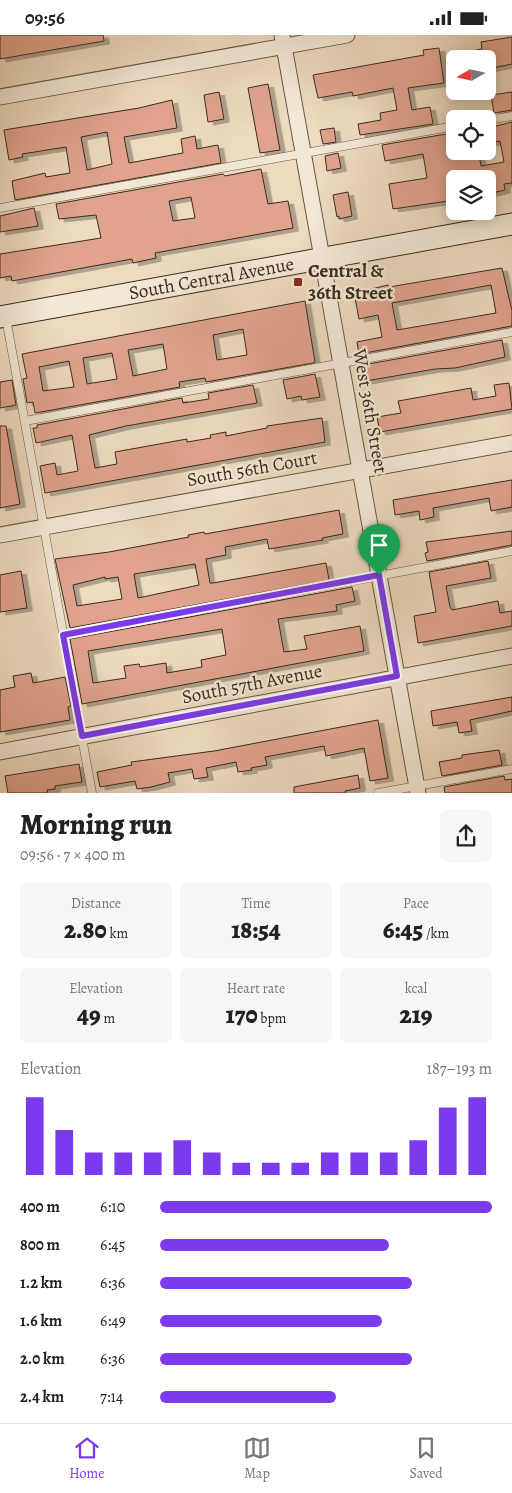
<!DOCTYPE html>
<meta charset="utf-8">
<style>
body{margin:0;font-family:Alegreya,serif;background:#f6f6f6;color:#222;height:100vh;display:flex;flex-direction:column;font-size:19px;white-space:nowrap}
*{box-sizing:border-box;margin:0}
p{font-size:16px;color:#767676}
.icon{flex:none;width:28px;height:28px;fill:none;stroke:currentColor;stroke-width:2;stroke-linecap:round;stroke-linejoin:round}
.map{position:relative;height:758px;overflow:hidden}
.side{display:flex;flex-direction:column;background:#fff;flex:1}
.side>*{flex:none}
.needle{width:32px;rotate:261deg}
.buttons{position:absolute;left:446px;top:15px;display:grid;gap:10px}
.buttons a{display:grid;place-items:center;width:50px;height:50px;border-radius:8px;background:#fff;box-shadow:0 2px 12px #0003;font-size:25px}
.pin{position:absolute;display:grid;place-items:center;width:42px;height:42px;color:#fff;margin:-51px -21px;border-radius:50% 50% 50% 0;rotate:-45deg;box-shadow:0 0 5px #0007}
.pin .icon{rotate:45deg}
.round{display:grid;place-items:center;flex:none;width:52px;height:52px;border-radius:8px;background:#f6f6f6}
.head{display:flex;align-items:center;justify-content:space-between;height:85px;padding:0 20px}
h1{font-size:28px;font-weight:800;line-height:38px}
.metrics{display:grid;grid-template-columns:repeat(3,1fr);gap:8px;height:85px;padding:5px 20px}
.metrics div{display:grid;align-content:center;border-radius:8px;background:#f6f6f6;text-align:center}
.metrics b{font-size:25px;font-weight:800}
.metrics small{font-size:14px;font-weight:400}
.metrics p{font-size:14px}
.chart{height:140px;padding:10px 20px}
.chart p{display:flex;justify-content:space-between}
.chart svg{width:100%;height:90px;margin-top:5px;stroke:#7c3aed;stroke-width:6}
ul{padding:0 20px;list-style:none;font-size:16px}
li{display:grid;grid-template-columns:80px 60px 1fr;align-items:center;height:38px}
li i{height:12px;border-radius:6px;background:#7c3aed}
.status{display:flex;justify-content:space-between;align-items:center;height:35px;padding:0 25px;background:#fff;direction:ltr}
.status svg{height:14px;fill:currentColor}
.tab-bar{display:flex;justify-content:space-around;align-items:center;height:70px;border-top:1px solid #e0e0e0;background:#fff;font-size:14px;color:#767676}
.tab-bar a{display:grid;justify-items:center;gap:2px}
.tab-bar .selected{color:#7c3aed}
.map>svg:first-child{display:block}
</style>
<div class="status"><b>09:56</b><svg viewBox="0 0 49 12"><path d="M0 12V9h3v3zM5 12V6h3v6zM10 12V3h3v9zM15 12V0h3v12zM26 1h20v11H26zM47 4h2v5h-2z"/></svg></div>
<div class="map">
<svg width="512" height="758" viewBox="0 0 512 758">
<defs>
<filter id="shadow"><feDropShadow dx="5.5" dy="3" stdDeviation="0" flood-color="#0004"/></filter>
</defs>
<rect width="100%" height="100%" fill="#eddabf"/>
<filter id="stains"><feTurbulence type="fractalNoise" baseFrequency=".004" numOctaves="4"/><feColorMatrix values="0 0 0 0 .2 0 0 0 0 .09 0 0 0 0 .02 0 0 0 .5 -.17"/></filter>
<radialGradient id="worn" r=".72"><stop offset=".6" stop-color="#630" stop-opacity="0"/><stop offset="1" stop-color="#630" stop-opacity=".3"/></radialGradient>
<g fill="#e1a38e" stroke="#3a2c1c" fill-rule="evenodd" filter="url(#shadow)">
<path d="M0,0H103L104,6L0,24Z"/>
<path d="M512,2V29L488,34V24H462L461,18L482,14L481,7Z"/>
<path d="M439,13L444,48L408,53L412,75L430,72L433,89L360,100L358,89L381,85L380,78L397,75L393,53L353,61L352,57L318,63L313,40L424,20L423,15Z"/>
<path d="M268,49L280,115L260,118L248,53Z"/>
<path d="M219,57L224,84L208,87L204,60Z"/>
<path d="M512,57V75L494,78L491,60Z"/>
<path d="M172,65L177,93L124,102L129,128L183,118L181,104L195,101L197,114L218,110L221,128L15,165L12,146L45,138L46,142L70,138L66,112L22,119L23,122L9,125L4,95L139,73ZM107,97L112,129L87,135L81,102Z"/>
<path d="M512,87V148L504,149L505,155L488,159V144H455V165L393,174L389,149L427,143L423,119L385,126L382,110L452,98L457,124L479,120L481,131L504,127L500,106L488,108V93Z"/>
<path d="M334,93L336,107L323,109L320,95Z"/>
<path d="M338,118L341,133L327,136L325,121Z"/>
<path d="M261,134L268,169L288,166L293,193L155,218L156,223L133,228L132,224L12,246L11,241L0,243V219L101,203L96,180L59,184L56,169L223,139L225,141ZM191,162L195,183L173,186L169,166Z"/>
<path d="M348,157L352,181L339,184V181L337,182L333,160Z"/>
<path d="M34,173L38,191L0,197V181Z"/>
<path d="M502,233L512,276V291L359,319L357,307L382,302L378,280L359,284L354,258L388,250L389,252ZM491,250L496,278L397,295L392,268Z"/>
<path d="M305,266L315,327L313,328L206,347L205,343L179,347L180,352L35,378L33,367L27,368L23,344L27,343L22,319ZM243,294L247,320L217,325L213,300ZM163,309L167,334L133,341L128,315ZM112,318L117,344L87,349L83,323ZM69,326L74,352L43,356L39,332Z"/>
<path d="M502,305L505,322L455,333L435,334L366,346L363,330Z"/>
<path d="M315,339L320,362L302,365L301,361L287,364L283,345Z"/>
<path d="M12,345L16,370L0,373V347Z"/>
<path d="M509,348L512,374L380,397L377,382L401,378L398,366L471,353L473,365L496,361L494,350Z"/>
<path d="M253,350L257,368L126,391L89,400L95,433L117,429L115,417L187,404V407L211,403L210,400L226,397V401L267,393V391L322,383L325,407L45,458L40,431L55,428L57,440L78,436L72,400L36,408L33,393H37V390L182,363L183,368L209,364L208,358Z"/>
<path d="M0,391H6L20,469L0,473Z"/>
<path d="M512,445V472L491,476L489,463L433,473L434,482L420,485L419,476L395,480L393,465Z"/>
<path d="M339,475L343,499L322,503L323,505L269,514L267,504L225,512L226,520L206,524L210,548H213L326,528L329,545L70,593L55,524L109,517L189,502L188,500L204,497L205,499ZM195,529L199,550L138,563L134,539ZM105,542V544L118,542L122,564L77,571L73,550Z"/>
<path d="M512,496V510L427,526L425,518L428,517L426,507Z"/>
<path d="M488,526L491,543L446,551L450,572L452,575L498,566L500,578L512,576V591L418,608L414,581L436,577L429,537Z"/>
<path d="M21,536L27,573L0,577V540Z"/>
<path d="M352,552L355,566L336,570L337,576L278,584L284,617L307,614L304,601L360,591L364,616L82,669L70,604ZM222,594L226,620L201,625L202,632L167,638L166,628L140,632L139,629L124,631L126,643L93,648L88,616Z"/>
<path d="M31,638L33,648L65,642L71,671L68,672L70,685L0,697V655L15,652L13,641Z"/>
<path d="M512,662V676L470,685L472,696L459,698L457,687L433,691L431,676Z"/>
<path d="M378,685L388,743L370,746L364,713L326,721L324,711L265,722L267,730L251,733L252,735L238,737L236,727L206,733L208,742L194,744L192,734L168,738L170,747L151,752L137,754L135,746L100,752L97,737L132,730L131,727L214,716Z"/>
<path d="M499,715L502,730L442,741L439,727L462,723V720Z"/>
<path d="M79,729L82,747L55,751V754L47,755L48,758H8L5,741Z"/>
<path d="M358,740L360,753L345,756L346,758H294V752Z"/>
<path d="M504,741L505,745L512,744V758H445L444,752Z"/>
</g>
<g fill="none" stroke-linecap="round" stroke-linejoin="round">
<g stroke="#675845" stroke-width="9">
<g id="lane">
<path d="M488,85L512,81"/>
<path d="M0,173L455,91"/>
<path d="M6,283L92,758"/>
<path d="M25,386L512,297"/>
<path d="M63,600L512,516"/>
<path d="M378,758L512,734"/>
</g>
</g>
<g stroke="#675845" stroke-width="17">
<g id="street">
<path d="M282,0L418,758"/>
<path d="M0,62L347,0"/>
<path d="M0,500L512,408"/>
<path d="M0,717L512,621"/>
</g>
</g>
<g stroke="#3a2c1c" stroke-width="23">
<g id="secondary">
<path id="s1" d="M0,282L512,189"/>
</g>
</g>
<use href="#lane" stroke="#f3e7d5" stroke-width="8"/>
<use href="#street" stroke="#f3e7d5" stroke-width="15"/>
<use href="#secondary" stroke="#f3e7d5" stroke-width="21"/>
</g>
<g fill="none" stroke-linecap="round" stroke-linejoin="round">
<g stroke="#fff" stroke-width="10">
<path id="route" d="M379,540L397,641L82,701L63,600Z"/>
</g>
<use href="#route" stroke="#7c3aed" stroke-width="6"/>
</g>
<rect fill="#8f2418" stroke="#f3e7d5" stroke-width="2" x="293" y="242" width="10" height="10" rx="2.5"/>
<g text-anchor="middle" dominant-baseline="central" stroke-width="4.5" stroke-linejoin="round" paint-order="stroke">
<g font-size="19" font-weight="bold" fill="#3a2c1c" stroke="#f3e7d5" text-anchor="start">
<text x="308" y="236">Central &amp;<tspan x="308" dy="22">36th Street</tspan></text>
</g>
<g font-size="19" fill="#3a2c1c" stroke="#f3e7d5">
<text stroke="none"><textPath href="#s1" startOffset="215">South Central Avenue</textPath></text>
<text transform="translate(370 376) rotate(80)">West 36th Street</text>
<text transform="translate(252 434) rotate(-10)">South 56th Court</text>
<text transform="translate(252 649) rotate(-11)">South 57th Avenue</text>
</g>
</g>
<rect width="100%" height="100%" filter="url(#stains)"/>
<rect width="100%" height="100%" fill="url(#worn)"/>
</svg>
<div class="buttons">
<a><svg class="needle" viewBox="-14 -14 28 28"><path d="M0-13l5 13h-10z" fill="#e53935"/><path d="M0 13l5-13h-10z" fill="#767676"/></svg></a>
<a><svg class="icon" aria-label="locate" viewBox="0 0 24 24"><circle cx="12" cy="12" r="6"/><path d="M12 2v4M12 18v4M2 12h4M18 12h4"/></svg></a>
<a><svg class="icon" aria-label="layers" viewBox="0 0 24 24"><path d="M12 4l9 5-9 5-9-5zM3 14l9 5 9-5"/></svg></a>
</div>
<div class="pin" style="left:379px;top:540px;background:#1e9e55"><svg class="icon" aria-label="arrive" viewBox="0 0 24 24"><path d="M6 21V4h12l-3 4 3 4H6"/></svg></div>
</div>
<section class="side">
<div class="head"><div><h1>Morning run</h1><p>09:56 · 7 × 400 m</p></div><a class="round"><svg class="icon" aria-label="share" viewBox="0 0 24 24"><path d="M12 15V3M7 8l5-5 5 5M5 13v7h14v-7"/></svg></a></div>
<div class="metrics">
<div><p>Distance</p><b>2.80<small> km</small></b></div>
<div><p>Time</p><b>18:54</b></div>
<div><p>Pace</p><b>6:45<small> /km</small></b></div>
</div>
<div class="metrics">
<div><p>Elevation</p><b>49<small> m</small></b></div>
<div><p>Heart rate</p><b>170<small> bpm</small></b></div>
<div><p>kcal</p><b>219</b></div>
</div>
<div class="chart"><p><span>Elevation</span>187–193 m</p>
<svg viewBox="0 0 160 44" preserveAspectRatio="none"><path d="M5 44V6M15 44V22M25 44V33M35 44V33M45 44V33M55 44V27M65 44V33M75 44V38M85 44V38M95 44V38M105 44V33M115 44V33M125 44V33M135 44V27M145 44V11M155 44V6"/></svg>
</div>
<ul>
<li><b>400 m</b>6:10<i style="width:100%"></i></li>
<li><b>800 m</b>6:45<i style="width:69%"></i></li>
<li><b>1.2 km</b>6:36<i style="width:76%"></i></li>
<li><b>1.6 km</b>6:49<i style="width:67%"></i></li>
<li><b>2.0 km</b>6:36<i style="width:76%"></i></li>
<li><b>2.4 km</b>7:14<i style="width:53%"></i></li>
</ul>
</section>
<nav class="tab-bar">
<a class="selected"><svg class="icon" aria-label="home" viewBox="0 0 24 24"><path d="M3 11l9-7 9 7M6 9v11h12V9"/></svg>Home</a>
<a><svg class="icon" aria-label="map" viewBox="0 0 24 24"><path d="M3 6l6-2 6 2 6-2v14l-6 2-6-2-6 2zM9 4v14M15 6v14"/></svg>Map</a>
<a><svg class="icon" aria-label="saved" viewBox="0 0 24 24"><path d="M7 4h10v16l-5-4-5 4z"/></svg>Saved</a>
</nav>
